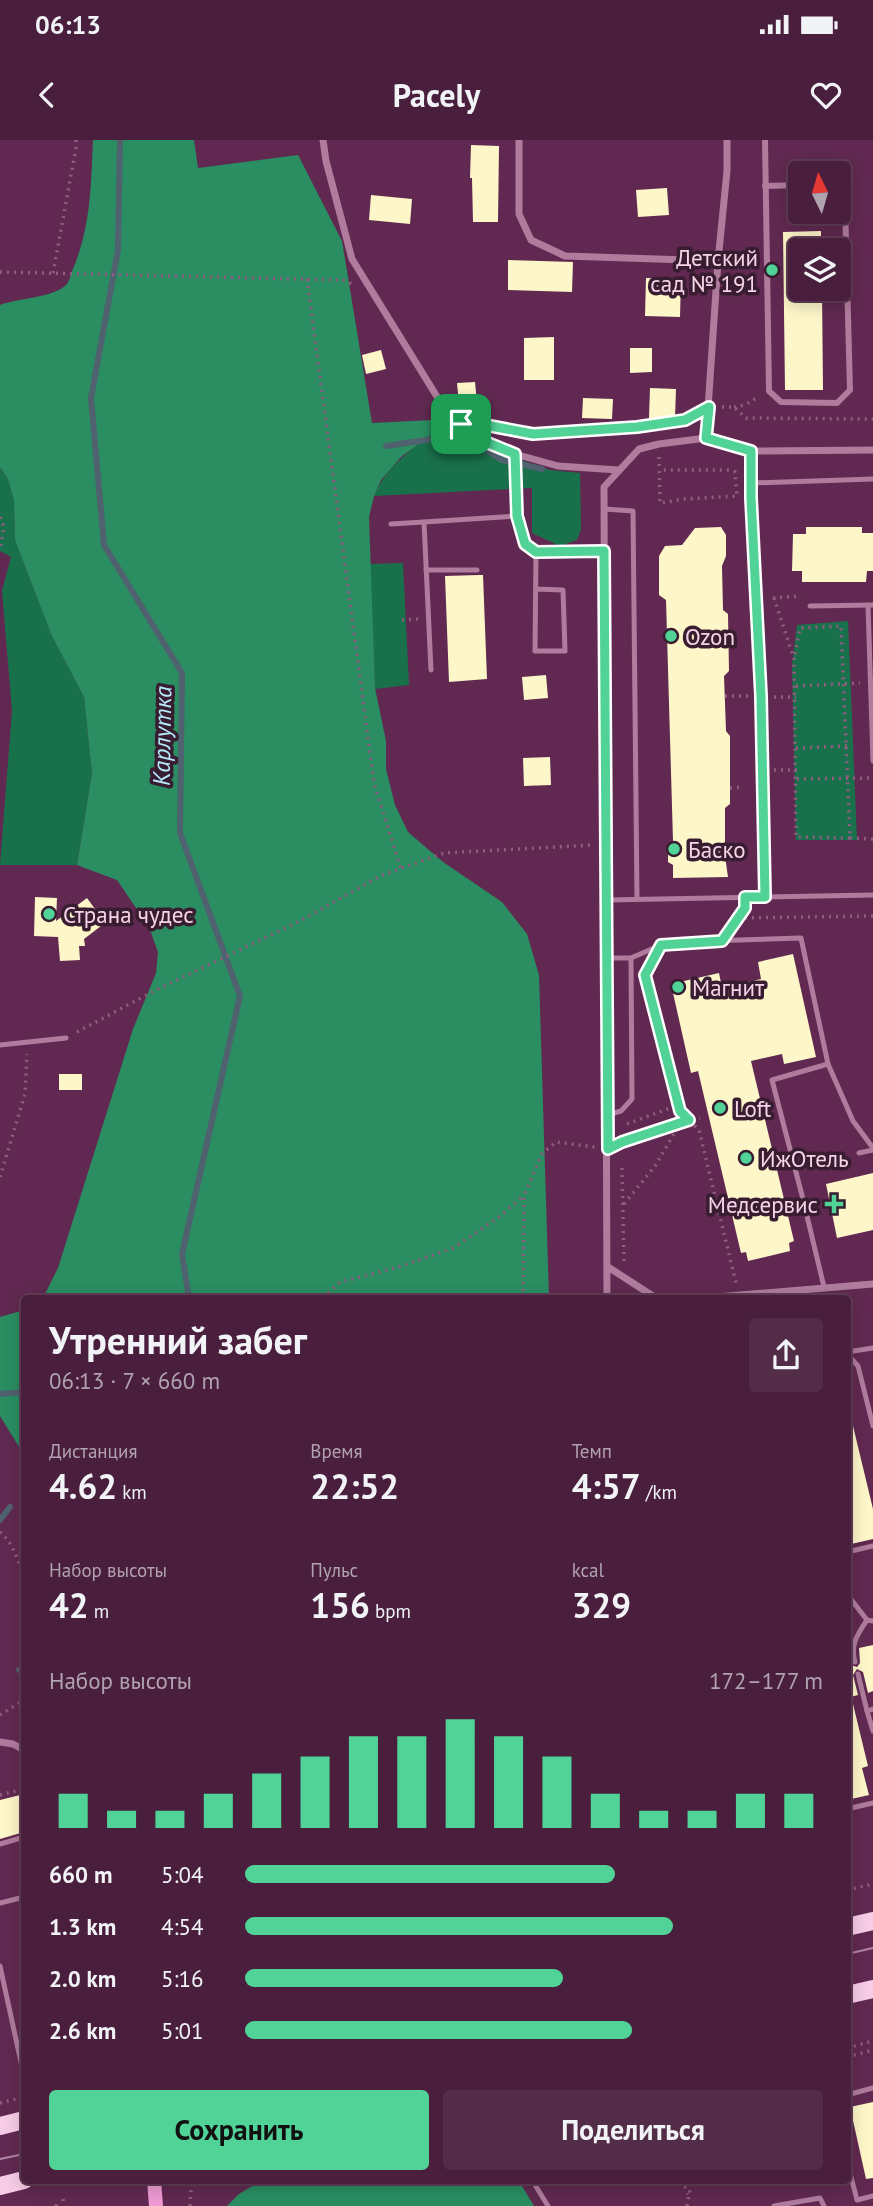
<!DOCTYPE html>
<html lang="ru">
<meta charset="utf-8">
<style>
body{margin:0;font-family:"PT Sans",sans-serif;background:#532c48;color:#f1f3f6;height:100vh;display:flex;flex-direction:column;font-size:26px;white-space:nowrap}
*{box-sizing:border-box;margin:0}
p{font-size:23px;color:#b1a2b0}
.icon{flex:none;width:38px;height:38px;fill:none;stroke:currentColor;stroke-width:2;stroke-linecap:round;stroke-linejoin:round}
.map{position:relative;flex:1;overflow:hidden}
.sheet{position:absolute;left:21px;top:1155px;width:830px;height:889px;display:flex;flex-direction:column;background:#491f3d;border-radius:7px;box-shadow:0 4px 18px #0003,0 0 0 2px #613d57}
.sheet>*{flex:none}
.needle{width:46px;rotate:355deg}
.buttons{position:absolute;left:788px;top:21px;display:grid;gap:14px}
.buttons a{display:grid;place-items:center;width:63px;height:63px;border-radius:7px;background:#491f3d;box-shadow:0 4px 18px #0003,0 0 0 2px #613d57;font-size:35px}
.pin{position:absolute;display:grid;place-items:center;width:60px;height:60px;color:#fff;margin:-30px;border-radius:14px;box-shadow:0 4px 10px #0006}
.round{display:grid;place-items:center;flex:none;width:74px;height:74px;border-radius:7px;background:#532c48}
.summary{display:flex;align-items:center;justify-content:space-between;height:119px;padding:0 28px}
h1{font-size:38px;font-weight:600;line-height:52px}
.stats{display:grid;grid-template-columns:repeat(3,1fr);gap:10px;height:119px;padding:7px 28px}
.stats div{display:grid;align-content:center}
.stats b{font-size:35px;font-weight:600}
.stats small{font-size:19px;font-weight:400}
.stats p{font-size:19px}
.chart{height:196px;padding:14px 28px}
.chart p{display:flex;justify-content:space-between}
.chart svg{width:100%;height:126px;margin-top:7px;stroke:#51d397;stroke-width:6}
.cta{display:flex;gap:14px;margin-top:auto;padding:14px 28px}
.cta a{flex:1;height:80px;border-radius:7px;background:#51d397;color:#111;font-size:28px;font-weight:600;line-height:80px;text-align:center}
.cta a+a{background:#532c48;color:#f1f3f6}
ul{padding:0 28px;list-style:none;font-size:23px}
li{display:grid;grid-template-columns:112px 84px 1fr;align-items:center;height:52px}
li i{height:18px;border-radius:9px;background:#51d397}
.status{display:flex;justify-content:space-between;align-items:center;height:49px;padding:0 35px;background:#491f3d;direction:ltr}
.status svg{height:19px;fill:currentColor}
header{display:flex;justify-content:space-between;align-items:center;height:91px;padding:0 28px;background:#491f3d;font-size:32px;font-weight:600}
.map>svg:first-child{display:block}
</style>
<div class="status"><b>06:13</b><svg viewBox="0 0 49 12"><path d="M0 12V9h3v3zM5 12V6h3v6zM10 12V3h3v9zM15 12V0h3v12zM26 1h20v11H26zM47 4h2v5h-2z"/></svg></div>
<header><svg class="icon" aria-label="back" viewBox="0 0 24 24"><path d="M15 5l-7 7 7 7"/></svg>Pacely<svg class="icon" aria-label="heart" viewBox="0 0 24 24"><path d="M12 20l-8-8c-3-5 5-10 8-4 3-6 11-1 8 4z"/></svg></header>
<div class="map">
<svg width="873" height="2066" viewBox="0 0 873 2066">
<rect width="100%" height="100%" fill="#612951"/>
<g fill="#19714c">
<path d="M453,279L468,298L491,310L550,330L580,333L581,389L577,400L560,406L532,393V348L374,356C389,320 423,302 453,279Z"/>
<path d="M0,327L8,339L14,361L15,400L51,494L84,557L92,633L77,725H0L12,571L2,451L11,417L0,411Z"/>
<path d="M403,423L409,545L375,549L369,424Z"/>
<path d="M848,481L857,700H796L792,525L797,485Z"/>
</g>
<g fill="#2a8e62">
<path d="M93,0H194L198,28L298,15L342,101L372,283L453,279L401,317L381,340L374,356L369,377L375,548L386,601V629L395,665L408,692L443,722L502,762L527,794L539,835L549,1158H39L46,1152L58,1128L133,889L156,833L158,812L149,787L117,740L77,725L92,633L84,557L51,494L15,400L14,361L8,339L0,327V165C18,158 54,158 67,144C70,140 71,133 73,129C91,86 91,45 93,0Z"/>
<path d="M24,1170V1315L0,1276V1177Z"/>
<path d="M262,2040L519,2041L534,2066H227L239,2054Z"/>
</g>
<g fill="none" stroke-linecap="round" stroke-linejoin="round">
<g stroke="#50616f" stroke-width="6">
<path d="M120,0L118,110L91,258L104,405L182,533L180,693L240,856L182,1114L189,1158"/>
<path d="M386,306L446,297L476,304L502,320L542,329"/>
<path d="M0,1254L24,1252"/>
<path d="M0,1380L10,1367"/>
<path d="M19,1530L24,1529"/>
</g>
</g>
<g fill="#fdf6c9">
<path d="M471,5L499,6L498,82H473L472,38H470Z"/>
<path d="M667,48L669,75L638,77L636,50Z"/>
<path d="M371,55L412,59L410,84L369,80Z"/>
<path d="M821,91V110H800V149H822L823,250H785L783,92Z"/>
<path d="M508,120L573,122L572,152L508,150Z"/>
<path d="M646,138L681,139L680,177L645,176Z"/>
<path d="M554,197V240H524V198Z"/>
<path d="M630,208H652V232L630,233Z"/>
<path d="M381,210L386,229L366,234L362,215Z"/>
<path d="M475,242L478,273L460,274L457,243Z"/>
<path d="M650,248L676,249L675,278H649Z"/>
<path d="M583,258L613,259L612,279L582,278Z"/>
<path d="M721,387L726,395V416L722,426L723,470L728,474L729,531L724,536L726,591L730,596V664L725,668V716L728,737L673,738V725L668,722V704L673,701L666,460L659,455V416L665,406L682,405L695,388Z"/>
<path d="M806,387H862V393H873V431H867L866,442H802V431H792L793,394H806Z"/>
<path d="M479,435H483L487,539L449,542L445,436Z"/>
<path d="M546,535L548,558L524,560L522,537Z"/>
<path d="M550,617L551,645L524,646L523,618Z"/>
<path d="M35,757L57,758L56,781L87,758L105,783L84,799L85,806H79L80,820L60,821L58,797L34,796Z"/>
<path d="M793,814L816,917L784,924L782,914L751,921L794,1101L789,1103L790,1111L748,1121L746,1112L741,1113L698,931L691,933L671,844L719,833L722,848L761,839L758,822Z"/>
<rect x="59" y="934" width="23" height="16"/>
<path d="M873,1033V1090L837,1098L826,1044Z"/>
<path d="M853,1286L873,1369V1399L847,1405V1287Z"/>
<path d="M873,1505V1551L868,1553L863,1532L857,1529L853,1535L858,1555L847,1558V1511L851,1525L857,1527L860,1523L859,1508Z"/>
<path d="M853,1564L868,1626L862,1628L869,1655L847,1660V1565Z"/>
<path d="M24,1654V1692L0,1699V1660Z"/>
<path d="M873,1962V2038L866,2039L850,1967Z"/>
</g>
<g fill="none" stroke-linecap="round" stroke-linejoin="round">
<g stroke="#8f5d80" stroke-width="3.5" stroke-dasharray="2 5" stroke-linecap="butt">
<path d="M0,132L343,140L352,144"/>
<path d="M53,133L76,8V0"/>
<path d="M307,139L374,643L401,729"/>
<path d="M722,267H734L746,278L873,279"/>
<path d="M734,267L745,265L758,257"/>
<path d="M482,284L533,294L637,287L685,280L695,275"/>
<path d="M659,317L660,363L685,359L737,356L735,332L729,330H660"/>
<path d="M515,327L517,365"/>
<path d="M0,377L4,387L0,410"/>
<path d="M773,458L801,456"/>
<path d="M774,458L794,519L796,697L850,698L841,486L800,488L794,519"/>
<path d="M402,480L418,479"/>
<path d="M796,546L860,543"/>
<path d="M725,556H749"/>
<path d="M774,557H796"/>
<path d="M796,608L847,606"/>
<path d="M774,630H797"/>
<path d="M797,639L873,638"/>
<path d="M730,648L743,647"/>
<path d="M850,698L873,699"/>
<path d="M738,778L873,776"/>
<path d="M731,788L745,769"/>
<path d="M652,823L645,835L680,971L699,990L736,1143"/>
<path d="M77,892L158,849L302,780L380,736L444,713L594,705"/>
<path d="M627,984L678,965"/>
<path d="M619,1003L700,978"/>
<path d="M808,1025L848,1016"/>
<path d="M622,1028L624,1122"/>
<path d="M0,1037L25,954L27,914"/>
<path d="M624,1064L655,1026L680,984"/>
<path d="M323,1158L340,1142L399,1127L453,1108L498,1078L524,1055"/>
<path d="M523,1158L524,1055L542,1014L556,1002L595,1007"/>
<path d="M0,1392C15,1405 22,1428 24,1448"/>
<path d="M0,1575L24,1560"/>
<path d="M0,1655L24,1649"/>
<path d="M847,1750L873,1744"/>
<path d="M847,1908L873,1901"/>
<path d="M847,1917L873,1910"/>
<path d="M0,1963L24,1957"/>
<path d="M682,2040L688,2054"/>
<path d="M63,2059L64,2066"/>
<path d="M56,2066L57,2061"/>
<path d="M190,2066L191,2049L197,2040"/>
<path d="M687,2066L692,2040"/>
</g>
<g stroke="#af7c9d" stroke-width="5">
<path d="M751,343L873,339"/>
<path d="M604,369L633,371L637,759"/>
<path d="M391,384L424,382"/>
<path d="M426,430H477"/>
<path d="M536,449L563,450L565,511H535L536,412"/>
<path d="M868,465L873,621"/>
<path d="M810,466L873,465"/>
<path d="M431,530L424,382L517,376L525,404L536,412L604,411"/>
<path d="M765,757L873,755"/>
<path d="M607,760L765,757L761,556L751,358V311"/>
<path d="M607,818H631"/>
<path d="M0,905L66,898"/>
<path d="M828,924L853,981L873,1008"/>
<path d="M607,975L621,971L632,959L631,818L661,805L706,801L801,798L828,924L772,940L804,1063"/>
<path d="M859,1013L873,1010"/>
<path d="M807,1076L824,1147"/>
<path d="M847,1212L873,1208"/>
<path d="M847,1214L858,1226L873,1286"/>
<path d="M847,1412L873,1406"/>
<path d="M847,1454L867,1480L873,1481"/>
<path d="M855,1522C850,1505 857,1495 867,1480"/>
<path d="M858,1534L867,1571"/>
<path d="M873,1569L867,1571L873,1591"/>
<path d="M847,1669L873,1663"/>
<path d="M0,1704L24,1697"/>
<path d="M0,1763L24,1757"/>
<path d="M0,1826L24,1936"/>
<path d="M847,1955L873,1948"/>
<path d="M847,2021L857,2060L873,2056"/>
<path d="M532,2040L548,2066"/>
<path d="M774,2066L820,2058L824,2066"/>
</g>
<g stroke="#af7c9d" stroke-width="6">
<path d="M765,0L769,251L781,262L837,263L850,250L845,65L838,58"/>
<path d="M765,46L800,45"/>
</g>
<g stroke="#af7c9d" stroke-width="7">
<path d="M323,0L326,21L352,119L444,268L476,298L515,314L558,326L618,330"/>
<path d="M519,0V74L531,100L565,116L718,121"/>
<path d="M706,298L718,121L727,31V0"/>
<path d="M608,1127L656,1158"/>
<path d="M607,1158L604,347L639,309L659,304L706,298L751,311L873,310"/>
<path d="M704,1158L873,1144"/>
<path d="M0,1602L13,1604L24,1610"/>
</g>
<path stroke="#ed9bd2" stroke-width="14" d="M154,2040L156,2066"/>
<g stroke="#f7cce7" stroke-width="18">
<path d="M847,1787L873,1781"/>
<path d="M847,1855L873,1849"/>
<path d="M0,1986L24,1980"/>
<path d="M0,2046L24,2040"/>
</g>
<g stroke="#b387a5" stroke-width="2">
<path d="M847,1814L873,1808"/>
<path d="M0,2019L24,2014"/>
</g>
</g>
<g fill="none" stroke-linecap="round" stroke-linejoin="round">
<g stroke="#fff" stroke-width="14">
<path id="route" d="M709,267L706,298L751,311V358L761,556L765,757H745V768L722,801L661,805L645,835L680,971L689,980L622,1002L608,1009L604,411L536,412L525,404L517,376L515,314L476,298L461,284H480L533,294L637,287L685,280Z"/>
</g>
<use href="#route" stroke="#51d397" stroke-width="9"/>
</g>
<g fill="#51d397" stroke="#371d2f" stroke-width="2.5">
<circle cx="772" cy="130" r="7"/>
<circle cx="671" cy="496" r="7"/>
<circle cx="674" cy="709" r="7"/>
<circle cx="49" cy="774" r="7"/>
<circle cx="678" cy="847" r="7"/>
<circle cx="720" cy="968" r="7"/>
<circle cx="746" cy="1018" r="7"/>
<path d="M830.5 1053.5h7v7h7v7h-7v7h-7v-7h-7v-7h7z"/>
</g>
<g text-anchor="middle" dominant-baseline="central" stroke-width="7" stroke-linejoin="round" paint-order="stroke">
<g font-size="23" fill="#f6d3e9" stroke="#371d2f" text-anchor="start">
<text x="758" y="117" text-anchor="end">Детский<tspan x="758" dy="26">сад № 191</tspan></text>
<text x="685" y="496">Ozon</text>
<text x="688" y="709">Баско</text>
<text x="63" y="774">Страна чудес</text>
<text x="692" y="847">Магнит</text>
<text x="734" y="968">Loft</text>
<text x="760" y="1018">ИжОтель</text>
<text x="818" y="1064" text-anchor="end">Медсервис</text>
</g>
<g font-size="24" font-style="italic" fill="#b7eafc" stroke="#371d2f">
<text transform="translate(162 596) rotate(-89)">Карлутка</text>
</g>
</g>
</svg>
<div class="buttons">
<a><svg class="needle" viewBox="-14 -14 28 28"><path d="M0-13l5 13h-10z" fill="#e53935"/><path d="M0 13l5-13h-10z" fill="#b1a2b0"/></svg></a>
<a><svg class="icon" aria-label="layers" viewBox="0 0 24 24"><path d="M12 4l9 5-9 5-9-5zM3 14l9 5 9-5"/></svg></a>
</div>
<div class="pin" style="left:461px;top:284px;background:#1e9e55"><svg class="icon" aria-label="arrive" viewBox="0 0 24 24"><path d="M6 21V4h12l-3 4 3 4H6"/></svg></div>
<section class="sheet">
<div class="summary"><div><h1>Утренний забег</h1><p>06:13 · 7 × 660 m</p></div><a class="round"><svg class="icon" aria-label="share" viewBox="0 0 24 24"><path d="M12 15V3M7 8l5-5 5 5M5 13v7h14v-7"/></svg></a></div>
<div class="stats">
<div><p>Дистанция</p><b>4.62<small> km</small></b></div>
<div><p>Время</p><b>22:52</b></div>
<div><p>Темп</p><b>4:57<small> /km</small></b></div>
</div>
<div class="stats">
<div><p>Набор высоты</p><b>42<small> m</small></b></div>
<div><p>Пульс</p><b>156<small> bpm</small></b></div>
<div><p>kcal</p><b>329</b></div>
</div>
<div class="chart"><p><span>Набор высоты</span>172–177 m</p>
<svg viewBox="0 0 160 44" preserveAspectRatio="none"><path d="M5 44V32M15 44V38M25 44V38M35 44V32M45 44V25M55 44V19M65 44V12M75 44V12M85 44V6M95 44V12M105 44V19M115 44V32M125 44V38M135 44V38M145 44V32M155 44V32"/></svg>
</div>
<ul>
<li><b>660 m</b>5:04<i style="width:64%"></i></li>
<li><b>1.3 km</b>4:54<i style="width:74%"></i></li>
<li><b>2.0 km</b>5:16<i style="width:55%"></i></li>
<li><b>2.6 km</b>5:01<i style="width:67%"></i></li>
</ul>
<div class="cta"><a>Сохранить</a><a>Поделиться</a></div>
</section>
</div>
